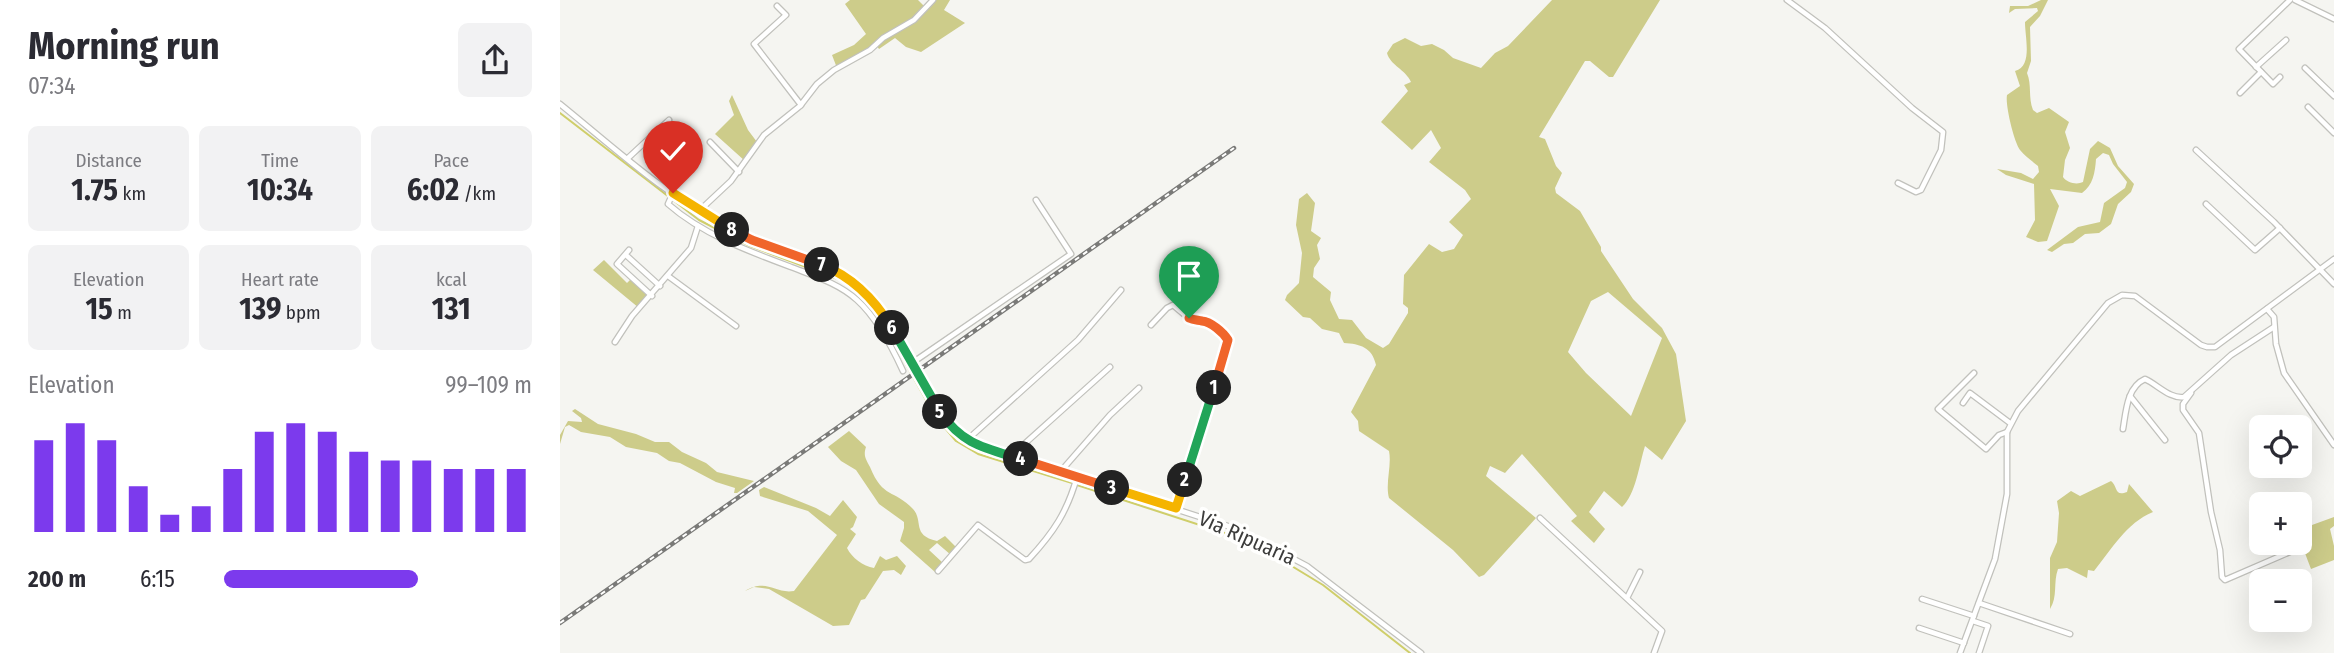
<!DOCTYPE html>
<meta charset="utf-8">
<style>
body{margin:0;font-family:"Fira Sans Condensed",sans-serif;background:#f2f2f3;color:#2b2b33;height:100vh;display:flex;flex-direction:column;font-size:26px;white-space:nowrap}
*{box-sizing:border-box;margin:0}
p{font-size:23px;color:#7c7c81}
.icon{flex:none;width:38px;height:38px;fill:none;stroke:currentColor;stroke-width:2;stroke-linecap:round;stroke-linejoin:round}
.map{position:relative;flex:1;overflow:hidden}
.details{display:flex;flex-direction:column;background:#fff;width:560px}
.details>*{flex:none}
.tools{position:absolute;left:1689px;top:415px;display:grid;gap:14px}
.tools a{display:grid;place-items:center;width:63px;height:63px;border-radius:10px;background:#fff;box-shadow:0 7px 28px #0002;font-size:35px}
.pin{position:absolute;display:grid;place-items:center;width:60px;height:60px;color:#fff;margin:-72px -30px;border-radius:50% 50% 50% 0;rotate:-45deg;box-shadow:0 0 7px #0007}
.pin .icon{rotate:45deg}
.km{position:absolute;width:35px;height:35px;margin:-18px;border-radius:50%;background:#222;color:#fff;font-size:19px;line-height:35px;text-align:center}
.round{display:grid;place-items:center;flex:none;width:74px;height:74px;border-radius:10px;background:#f2f2f3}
.head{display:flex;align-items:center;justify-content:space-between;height:119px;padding:0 28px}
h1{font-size:38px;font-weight:700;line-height:52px}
.stats{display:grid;grid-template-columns:repeat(3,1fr);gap:10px;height:119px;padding:7px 28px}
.stats div{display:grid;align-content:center;border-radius:10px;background:#f2f2f3;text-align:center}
.stats b{font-size:30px;font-weight:700}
.stats small{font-size:19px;font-weight:400}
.stats p{font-size:19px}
.chart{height:196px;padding:14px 28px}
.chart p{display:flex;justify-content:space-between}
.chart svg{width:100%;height:126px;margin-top:7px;stroke:#7c3aed;stroke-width:6}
ul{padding:0 28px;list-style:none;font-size:23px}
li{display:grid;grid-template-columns:112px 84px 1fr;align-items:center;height:52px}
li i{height:18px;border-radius:9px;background:#7c3aed}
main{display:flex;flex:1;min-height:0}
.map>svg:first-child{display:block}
</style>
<main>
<section class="details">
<div class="head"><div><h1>Morning run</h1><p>07:34</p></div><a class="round"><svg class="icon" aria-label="share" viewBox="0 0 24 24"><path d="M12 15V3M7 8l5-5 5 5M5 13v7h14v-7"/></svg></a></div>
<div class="stats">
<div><p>Distance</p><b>1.75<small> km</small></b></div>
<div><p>Time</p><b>10:34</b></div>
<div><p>Pace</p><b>6:02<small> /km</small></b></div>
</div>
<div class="stats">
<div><p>Elevation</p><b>15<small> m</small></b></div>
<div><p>Heart rate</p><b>139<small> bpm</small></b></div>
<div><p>kcal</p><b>131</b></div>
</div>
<div class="chart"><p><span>Elevation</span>99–109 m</p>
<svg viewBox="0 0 160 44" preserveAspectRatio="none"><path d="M5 44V12M15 44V6M25 44V12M35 44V28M45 44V38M55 44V35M65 44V22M75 44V9M85 44V6M95 44V9M105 44V16M115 44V19M125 44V19M135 44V22M145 44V22M155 44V22"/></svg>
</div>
<ul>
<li><b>200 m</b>6:15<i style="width:63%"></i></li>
</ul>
</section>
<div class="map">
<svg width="1774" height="653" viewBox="0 0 1774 653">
<rect width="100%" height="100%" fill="#f5f5f1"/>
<g fill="#cdcc8a" fill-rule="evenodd">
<path d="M290,0H358L366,8L305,52L277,68L272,55L294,45L306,34L285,4Z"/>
<path d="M375,0H390L384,10L405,23L361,52L346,47L335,38L319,49L317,46C337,30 359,21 375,0Z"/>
<path d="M992,0H1100L1053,77H1049L1030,61H1025L979,137L985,139L996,166L1002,173L995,188L996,193L1020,211L1041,247V251L1073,299L1102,328L1116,354L1126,421L1102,460L1085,446C1079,465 1076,494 1062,507L1044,491L1029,512L1045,529L1034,543L1011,521L1017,516L962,454L945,473L930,466L926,476L976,518L924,575L919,577L893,550L829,498C825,483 832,466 829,451L799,431L798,421L791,412L816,365C812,347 800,344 784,343L779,333L762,329L750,318L743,317L725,300L727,295L739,283L742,253L736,225L739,199L747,193L755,203L751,231L761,238L757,245L760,259L754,268L753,277L771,292L770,300L779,319L792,320L806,338L823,348L829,344L848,313V308L843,304L844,275L869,244L882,252L894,249L903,235L889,222L911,199L905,190L869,162L881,148L871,130L852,150L821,122L848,91L844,85L851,82C846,70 830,65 827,53L833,44L845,38L861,46L872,44L884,50L893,58L921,68L935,53L948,46ZM1048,292L1102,338L1071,416L1026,373L1008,352L1031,301Z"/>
<path d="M1481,0H1488L1480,16L1470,27L1471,61L1467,73C1472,85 1468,97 1473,110L1477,113L1489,108L1509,122L1505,132L1510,148L1505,160L1503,177C1507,183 1517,185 1523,182L1530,149L1538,141L1550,148L1558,166L1574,184L1571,192L1558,204L1551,224L1539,233L1525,234L1513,243L1504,244L1492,252L1487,250L1518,227L1540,222L1544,203L1565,188L1567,182L1553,164L1549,155L1543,153L1536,159C1535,173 1533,185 1522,193L1490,189L1499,206L1487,241L1478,242L1466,237L1475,220L1474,184L1446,175L1437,169L1461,173L1473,179L1479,172L1478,166C1472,161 1465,156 1460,150C1454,142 1445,105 1447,95L1460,86L1455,71C1473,66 1465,38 1465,22L1478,11L1477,8L1455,9L1449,13L1450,6H1468Z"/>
<path d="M172,95L188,130L197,142L185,161L155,134L174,115L169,101Z"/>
<path d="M44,260L67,283L71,279L90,296L79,308L33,270Z"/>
<path d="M15,409L38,424L76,434L95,442H109L122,452L146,463L157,472L194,481L177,493H174L175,488L156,482L120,463L109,461L97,453L66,447L50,437L21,432L9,425L5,427L0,444V435L8,421L22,422L21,418L12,411Z"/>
<path d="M289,431L306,447C303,456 306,459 310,467C323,499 334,489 353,509C364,521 351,535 377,541L385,536L397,548L391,555L377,543L369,550L383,563L375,572L340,541L344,528V522L319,504L296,470L281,461L268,447Z"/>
<path d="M1551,481C1558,486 1554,497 1567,492L1569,484L1593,512C1566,523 1552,549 1534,571L1528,570L1527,578L1507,568L1498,569C1493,582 1498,597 1490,609V558L1497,542L1499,513L1497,501L1511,491L1520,496Z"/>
<path d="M204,487L256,508L270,516L283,500L297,517L293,527L290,529L296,534L287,548C292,558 303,566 314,568L320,556L326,560L337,556L346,566L341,575L334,570L323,571L305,599L301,600L289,625L273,626L209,589L194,587L185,591C207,578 214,594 234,591L277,535L248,511L200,496L199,490Z"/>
<path d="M1774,517V526L1770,529L1774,546V560L1751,569L1743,548L1747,546L1741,529Z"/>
</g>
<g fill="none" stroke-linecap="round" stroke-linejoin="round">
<g stroke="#cfce6a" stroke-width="2">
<path d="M0,113L139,220L190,246L283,281L303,298L324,325L375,416L396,441L418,454L512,483"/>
<path d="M517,485L692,542L763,585L850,653"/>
</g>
<g stroke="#c1c1bc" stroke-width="7">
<g id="minor">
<path d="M1227,0L1265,28L1352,108L1383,132L1381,150L1361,190L1356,192L1338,183"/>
<path d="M1735,0L1774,19"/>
<path d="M217,6L226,15L194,44L241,105"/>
<path d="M1696,67L1726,40"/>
<path d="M1745,68L1774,96"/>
<path d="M1720,77L1713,84L1679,49L1730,0"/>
<path d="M1680,93L1701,72"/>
<path d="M0,104C52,146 107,197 167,227C208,249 261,255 297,286C348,328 357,408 412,443L677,529L747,566L861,653"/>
<path d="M1748,107L1774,133"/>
<path d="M150,142L179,172"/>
<path d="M1636,150L1714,222L1774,284"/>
<path d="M68,158L109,120"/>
<path d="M113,193L108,204C142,234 188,251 231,267C254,276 278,283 297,300C317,318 332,347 343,371"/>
<path d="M1646,204L1695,250L1720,228"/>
<path d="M139,211L171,181L204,135L240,106L257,84L274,70L310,50L323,38L354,20L373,0"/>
<path d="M69,250L57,264L92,296"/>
<path d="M67,256L100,286"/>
<path d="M108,276L176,326"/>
<path d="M1707,309L1714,317L1716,344L1724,373L1774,445"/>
<path d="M591,325L607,308L613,305L632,321H642L661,332L668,342L616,508"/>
<path d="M55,342L72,316L131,248L138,226"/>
<path d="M352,363L511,254L476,200"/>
<path d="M1414,373L1378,409L1426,449L1439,435L1447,432"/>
<path d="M1631,393L1623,404V410L1639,433L1651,512L1660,550L1662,577L1665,580L1732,551"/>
<path d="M1570,396L1605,440"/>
<path d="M1403,403L1410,393L1450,423"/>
<path d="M1563,429C1566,411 1567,387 1585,379C1598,385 1610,399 1624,397L1671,355L1714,327"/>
<path d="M407,440L518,340L561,290"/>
<path d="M452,455L550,367"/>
<path d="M501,471L550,415L579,388"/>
<path d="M980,518L1102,631L1094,653"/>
<path d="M378,571L418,525L465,560L469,559C494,532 507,512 517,477"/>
<path d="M1067,598L1080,572"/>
<path d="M1362,599L1414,616"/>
<path d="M1419,603L1510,634"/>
<path d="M1413,621L1428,626L1419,653"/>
<path d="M1359,628L1404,643"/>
<path d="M1400,653L1435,559L1447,494V432L1458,411L1548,303L1562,295L1575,296L1641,345L1647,347H1655L1774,259"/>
</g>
</g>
<use href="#minor" stroke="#fff" stroke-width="4.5"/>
<g stroke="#7a7a78" stroke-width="4.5">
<path id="rail" d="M0,623L674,148"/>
</g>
<use href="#rail" stroke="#fffffe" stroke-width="2" stroke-dasharray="5" stroke-linecap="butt"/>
</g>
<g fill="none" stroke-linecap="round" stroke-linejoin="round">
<g stroke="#fff" stroke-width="14">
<path id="split-1" d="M629,318C633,320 637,320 642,321C651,322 663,332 668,340L654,388"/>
</g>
<g stroke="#fff" stroke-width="14">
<path id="split-2" d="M625,480L654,388"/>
</g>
<g stroke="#fff" stroke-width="14">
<path id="split-3" d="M552,488L616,508L625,480"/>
</g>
<g stroke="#fff" stroke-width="14">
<path id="split-4" d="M461,459L552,488"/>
</g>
<g stroke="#fff" stroke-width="14">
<path id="split-5" d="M380,412C403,445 425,448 461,459"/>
</g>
<g stroke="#fff" stroke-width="14">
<path id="split-6" d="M332,328L380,412"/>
</g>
<g stroke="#fff" stroke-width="14">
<path id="split-7" d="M262,265C293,277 315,300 332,328"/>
</g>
<g stroke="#fff" stroke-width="14">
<path id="split-8" d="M172,230L192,240L262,265"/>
</g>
<g stroke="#fff" stroke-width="14">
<path id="split-9" d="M113,193L172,230"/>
</g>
<use href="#split-1" stroke="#f0652b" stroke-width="9"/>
<use href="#split-2" stroke="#22a559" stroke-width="9"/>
<use href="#split-3" stroke="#f5b400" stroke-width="9"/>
<use href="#split-4" stroke="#f0652b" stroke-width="9"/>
<use href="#split-5" stroke="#22a559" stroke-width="9"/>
<use href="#split-6" stroke="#22a559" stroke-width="9"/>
<use href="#split-7" stroke="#f5b400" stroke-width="9"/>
<use href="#split-8" stroke="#f0652b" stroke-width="9"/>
<use href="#split-9" stroke="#f5b400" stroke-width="9"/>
</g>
<g text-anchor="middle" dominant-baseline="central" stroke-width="7" stroke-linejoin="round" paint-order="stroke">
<g font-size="21" fill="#3c3c3b" stroke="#fffffe">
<text transform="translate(687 538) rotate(24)">Via Ripuaria</text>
</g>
</g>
</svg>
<div class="tools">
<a><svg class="icon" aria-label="locate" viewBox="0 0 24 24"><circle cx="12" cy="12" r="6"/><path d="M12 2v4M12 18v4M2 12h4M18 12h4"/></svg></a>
<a>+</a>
<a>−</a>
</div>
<div class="pin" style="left:629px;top:318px;background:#1e9e55"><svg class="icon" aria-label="arrive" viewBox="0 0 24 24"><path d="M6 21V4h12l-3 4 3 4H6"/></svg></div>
<div class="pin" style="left:113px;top:193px;background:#d93025"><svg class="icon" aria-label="check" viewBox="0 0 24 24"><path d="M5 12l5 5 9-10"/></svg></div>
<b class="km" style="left:654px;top:388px">1</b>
<b class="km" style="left:625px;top:480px">2</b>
<b class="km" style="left:552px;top:488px">3</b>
<b class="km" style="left:461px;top:459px">4</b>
<b class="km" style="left:380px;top:412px">5</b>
<b class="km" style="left:332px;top:328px">6</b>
<b class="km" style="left:262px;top:265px">7</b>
<b class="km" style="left:172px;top:230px">8</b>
</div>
</main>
